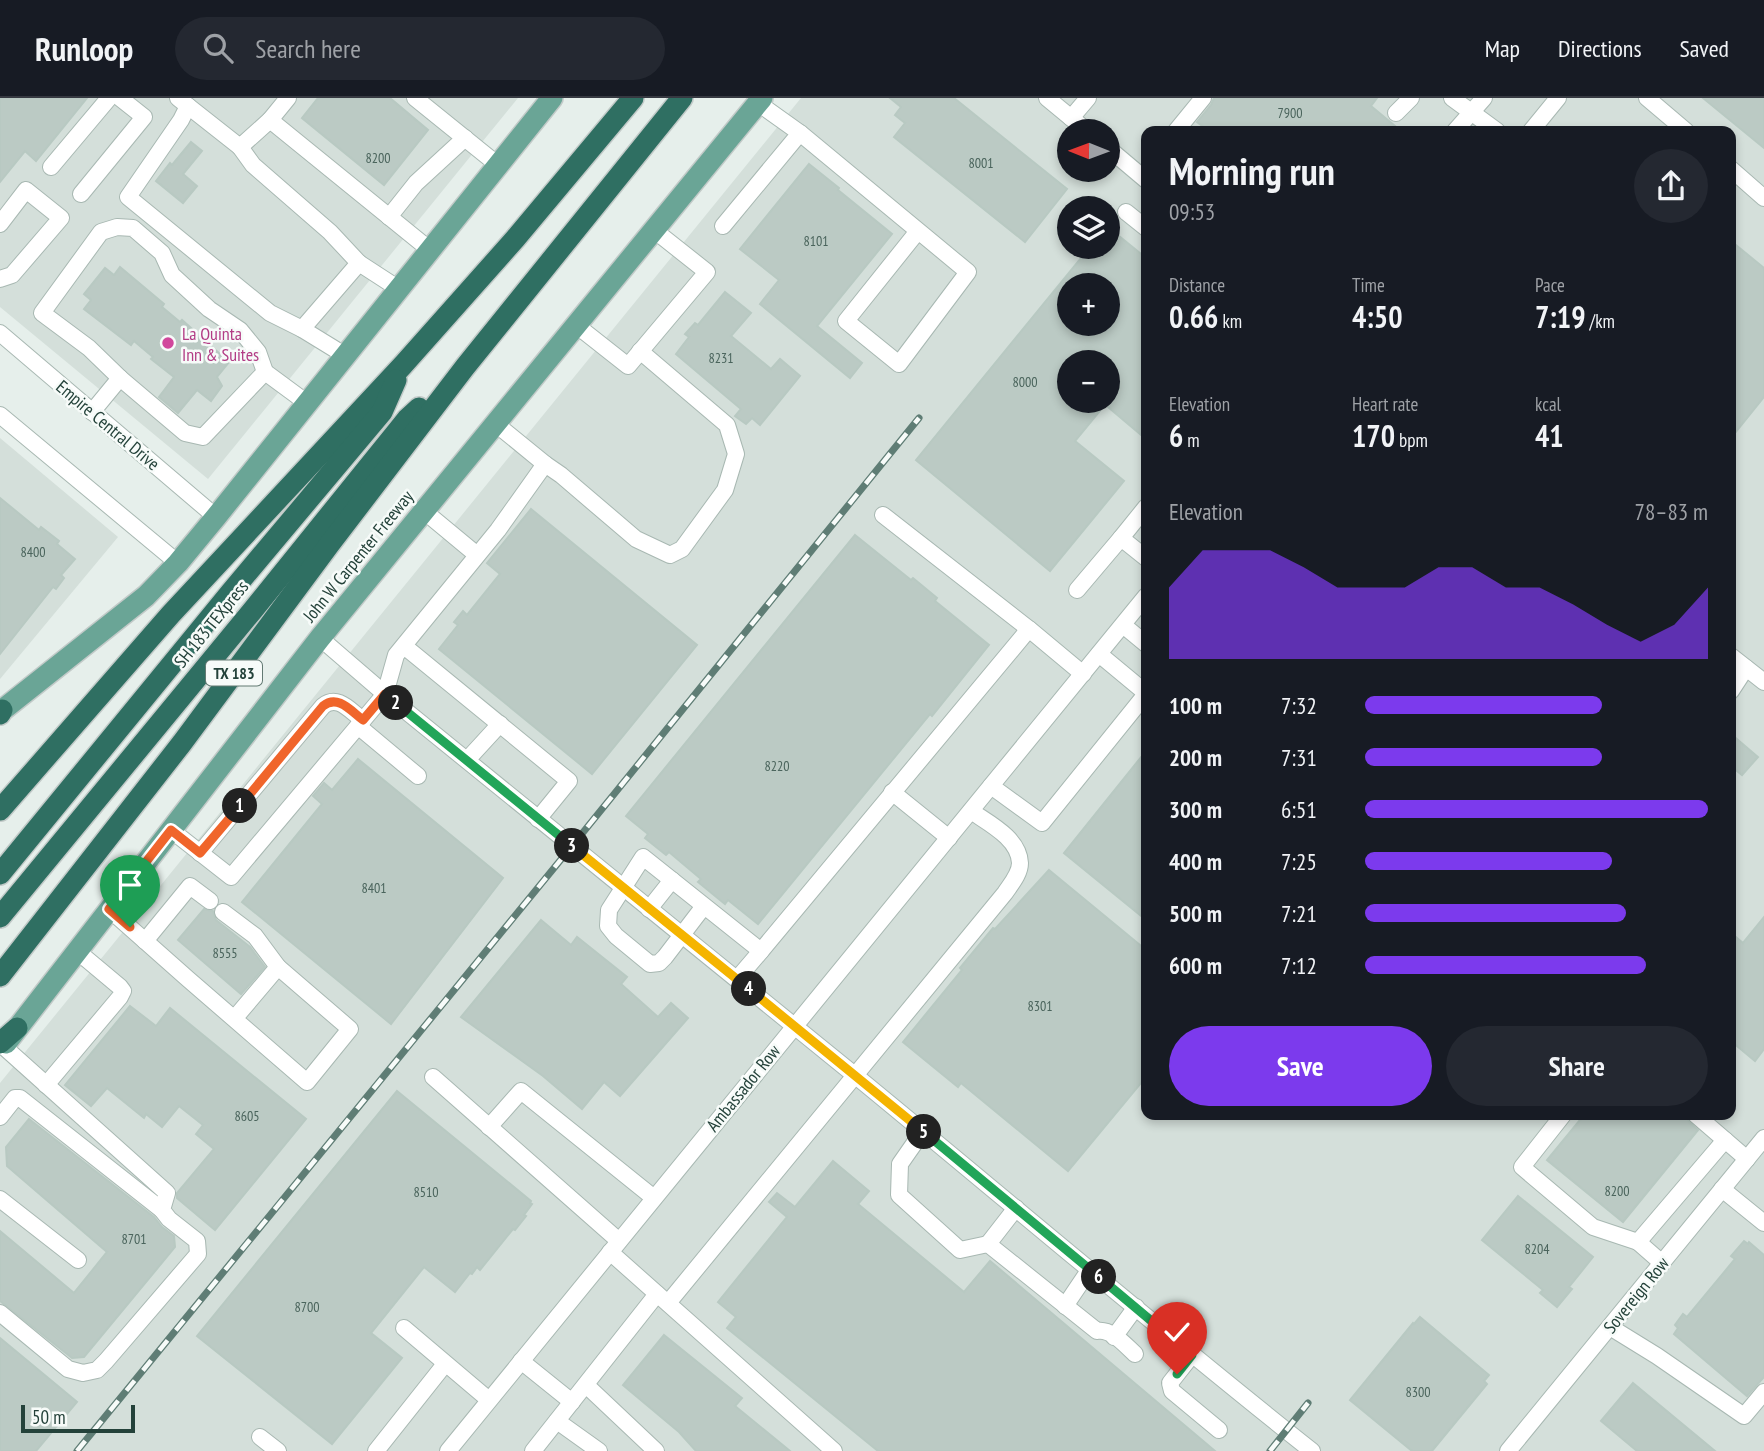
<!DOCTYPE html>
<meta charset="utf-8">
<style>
body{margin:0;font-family:"PT Sans Narrow",sans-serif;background:#242831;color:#f1f3f6;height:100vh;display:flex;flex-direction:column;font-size:26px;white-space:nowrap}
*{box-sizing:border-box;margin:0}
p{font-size:23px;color:#9ea1a6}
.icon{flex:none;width:38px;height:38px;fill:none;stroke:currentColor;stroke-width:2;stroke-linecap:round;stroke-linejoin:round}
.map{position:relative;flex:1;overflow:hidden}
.details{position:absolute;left:1141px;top:28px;width:595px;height:994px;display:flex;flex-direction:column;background:#171b24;border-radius:14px;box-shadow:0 4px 10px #0003}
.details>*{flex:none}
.needle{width:46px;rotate:271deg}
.fabs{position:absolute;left:1057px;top:21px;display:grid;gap:14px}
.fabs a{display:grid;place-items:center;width:63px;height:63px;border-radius:50%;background:#171b24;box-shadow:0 4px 10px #0003;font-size:35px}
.scale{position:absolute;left:21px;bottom:18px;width:114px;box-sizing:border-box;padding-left:7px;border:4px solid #24423a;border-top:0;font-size:19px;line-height:24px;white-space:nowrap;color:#24423a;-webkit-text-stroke:5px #f7fbf9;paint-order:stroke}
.pin{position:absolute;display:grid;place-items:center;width:60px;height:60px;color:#fff;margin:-72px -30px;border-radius:50% 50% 50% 0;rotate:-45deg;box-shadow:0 0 7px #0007}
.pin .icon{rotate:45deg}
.km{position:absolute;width:35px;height:35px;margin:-18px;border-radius:50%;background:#222;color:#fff;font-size:19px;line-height:35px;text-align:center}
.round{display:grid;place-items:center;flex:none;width:74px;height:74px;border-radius:37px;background:#242831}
.headline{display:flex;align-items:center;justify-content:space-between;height:119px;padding:0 28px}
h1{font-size:38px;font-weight:700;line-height:52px}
.figures{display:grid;grid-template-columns:repeat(3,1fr);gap:10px;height:119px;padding:7px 28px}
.figures div{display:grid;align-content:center}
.figures b{font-size:30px;font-weight:700}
.figures small{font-size:19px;font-weight:400}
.figures p{font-size:19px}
.chart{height:196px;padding:14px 28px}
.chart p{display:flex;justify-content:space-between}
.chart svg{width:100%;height:126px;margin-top:7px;fill:#7c3aed;opacity:.7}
.cta{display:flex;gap:14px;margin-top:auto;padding:14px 28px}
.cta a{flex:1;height:80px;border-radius:42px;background:#7c3aed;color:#fff;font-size:28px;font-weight:700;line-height:80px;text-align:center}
.cta a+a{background:#242831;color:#f1f3f6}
ul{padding:0 28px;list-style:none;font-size:23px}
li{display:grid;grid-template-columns:112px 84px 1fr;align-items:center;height:52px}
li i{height:18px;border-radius:9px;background:#7c3aed}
header{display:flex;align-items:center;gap:42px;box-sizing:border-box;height:98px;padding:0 35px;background:#171b24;border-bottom:2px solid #363941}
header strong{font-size:33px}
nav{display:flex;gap:38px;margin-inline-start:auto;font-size:24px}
.search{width:490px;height:63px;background:#242831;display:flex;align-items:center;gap:18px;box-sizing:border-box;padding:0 24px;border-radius:38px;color:#9ea1a6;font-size:26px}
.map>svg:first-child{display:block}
</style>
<header>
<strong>Runloop</strong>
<div class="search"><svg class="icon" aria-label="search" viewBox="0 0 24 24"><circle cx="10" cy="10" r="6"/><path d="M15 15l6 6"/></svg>Search here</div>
<nav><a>Map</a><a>Directions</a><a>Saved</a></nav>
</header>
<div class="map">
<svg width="1764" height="1353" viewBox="0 0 1764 1353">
<rect width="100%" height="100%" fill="#e6efeb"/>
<g fill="#d4dfda" fill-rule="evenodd">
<path d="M0,0H518L208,381L0,209Z"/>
<path d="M801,0H1764V1353H0V985ZM1069,33H1108V72H1069ZM1146,33H1731V1017H1146ZM1069,110H1108V149H1069ZM1069,187H1108V226H1069ZM1069,264H1108V303H1069Z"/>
<path d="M0,340L118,439L0,581Z"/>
</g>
<g fill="#bbcac4" stroke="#b8c9c2" stroke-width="2" fill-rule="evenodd">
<path d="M0,0H87L36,63L25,53L0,84Z"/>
<path d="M318,0H390L428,32L384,87L302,20Z"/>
<path d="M890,0H954L1067,91L1025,144L894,39L905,25L895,17L901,9Z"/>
<path d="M1214,0H1377L1371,8L1401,33H1209L1197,24L1211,7Z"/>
<path d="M1703,0H1764V50Z"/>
<path d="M191,44L202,53L183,76L197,88L183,105L156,83L170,65L172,67Z"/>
<path d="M809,66L839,90L838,92L892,136L817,228L862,265L850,280L760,206L779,182L740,151Z"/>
<path d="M1108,129L1146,160V341L1108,309V264H1069V303H1108L1075,343L1124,383L1050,473L916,362L1090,149H1108ZM1069,187H1108V226H1069Z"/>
<path d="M1731,143L1764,170V299L1731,340Z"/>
<path d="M120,169L164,206L162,209L180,224L182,222L229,264L217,279L222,288L211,303L197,292L178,315L159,299L174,279L151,261L153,259L134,243L131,247L84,211L91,202L84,196L105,170L114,177Z"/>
<path d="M725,194L751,215L731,238L771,271L780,261L800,278L760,327L752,320L746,326L735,318L741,311L676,256L689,239L685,236L695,225L698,227Z"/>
<path d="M0,400L39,432L41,429L59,443L57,446L75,461L61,477L64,480L56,491L53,489L0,556Z"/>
<path d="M531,411L697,547L592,676L439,551L458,527L454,524L463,513L467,517L500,476L487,465Z"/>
<path d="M855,437L911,482L913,480L937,500L935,503L989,547L932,618L930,616L758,826L728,802L725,806L698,784L701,781L669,754L666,757L645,740L648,736L626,718Z"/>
<path d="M1731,636L1758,659L1742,677L1731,668Z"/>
<path d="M1146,653V822L1064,755Z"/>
<path d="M358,661L503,780L391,926L242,804L322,706L313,698L324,685L332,692Z"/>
<path d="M1049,772L1146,852V979L1068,1073L961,985L958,989L903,944L962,872L960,870L993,830L995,831Z"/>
<path d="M204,811L213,813L216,822L250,849L265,869L241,896L178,842Z"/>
<path d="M1764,819V951L1755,963L1731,943V835L1743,845Z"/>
<path d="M541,822L571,847L577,839L627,879L621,886L658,919L671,905L688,920L620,998L604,984L582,1011L543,978L461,919Z"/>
<path d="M130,908L156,928L170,910L306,1021L215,1132L177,1100V1095L214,1051L196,1036L203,1027L179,1008L162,1029L146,1016L144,1020L107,990L91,1008L65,987Z"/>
<path d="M397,993L531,1103L530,1105L532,1106L524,1117L526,1118L515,1132L513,1131L480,1172L477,1169L472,1176L470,1175L455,1194L424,1169L371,1235L402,1260L332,1346L197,1238Z"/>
<path d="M1584,1017H1686L1689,1024L1698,1032L1623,1124L1547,1062Z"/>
<path d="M29,1021L154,1119L162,1129L174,1138L175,1149L84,1259L72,1260L0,1203V1133L74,1195L107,1154L7,1068L6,1049Z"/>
<path d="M833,1063L869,1093L858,1106L964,1194L990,1163L1215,1353H878L727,1230L736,1219L718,1204L787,1119L769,1104L777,1095L795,1109Z"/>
<path d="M1518,1098L1593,1159L1569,1189L1572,1191L1557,1209L1540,1195L1543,1192L1482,1142Z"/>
<path d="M1744,1143L1748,1146L1749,1144L1764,1157V1279L1747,1298L1674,1236L1678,1230L1675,1227L1683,1216L1687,1219L1735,1161L1731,1158Z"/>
<path d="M1420,1219L1489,1277L1484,1283L1487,1286L1432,1353H1412L1350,1302L1413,1225L1414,1226Z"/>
<path d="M664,1237L742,1300L735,1308L790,1353H696L679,1334L623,1287Z"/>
<path d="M0,1240L77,1304L36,1353H0Z"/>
<path d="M1633,1285L1715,1353H1637L1601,1323Z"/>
</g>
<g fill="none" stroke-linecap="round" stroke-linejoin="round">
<g stroke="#a8b8b2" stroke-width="18">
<g id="minor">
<path d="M178,0L188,8L181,22L128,99L270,215L302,231L346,258"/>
<path d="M415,0L498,67"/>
<path d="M1047,0L1087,33"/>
<path d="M1452,0L1497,33"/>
<path d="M1647,0L1686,33"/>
<path d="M188,8L240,49L270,22L430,152"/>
<path d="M1396,15L1411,0"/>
<path d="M1071,20L1088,0"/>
<path d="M270,22L288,0"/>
<path d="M1176,33L1203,0"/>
<path d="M1455,33L1484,0"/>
<path d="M1531,33L1558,0"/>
<path d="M800,35L968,174L899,266L846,223L918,133"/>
<path d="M240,49L253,67L330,134L359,165"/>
<path d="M1108,50L1146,82"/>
<path d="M51,69L109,0"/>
<path d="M1731,71L1764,100"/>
<path d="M81,96L144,19L120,0"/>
<path d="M1126,114L1146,130"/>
<path d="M389,119L416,85L465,40"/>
<path d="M0,126L26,92L61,120L12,177L0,181"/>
<path d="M723,128L800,35L758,5"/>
<path d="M576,227L628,268L707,174L654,132"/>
<path d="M302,231L359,165L399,191"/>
<path d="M0,235L216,419"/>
<path d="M120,280L89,250L42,215L101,134L117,129L133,130L162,155L172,177L209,211L240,232L258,254L265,274"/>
<path d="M92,314L120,280L185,335L203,339L265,274L307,305"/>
<path d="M0,317L178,465"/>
<path d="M545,366L561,377L636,441L670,457L682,451L725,392L736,356L727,327L640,253"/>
<path d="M424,413L477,457"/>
<path d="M883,417L1029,531"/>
<path d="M1121,440L1146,409"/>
<path d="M1077,492L1121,440L1146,460"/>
<path d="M1123,527L1146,546"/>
<path d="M320,540L385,596C542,723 700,850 857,979C1008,1103 1158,1231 1312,1353"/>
<path d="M404,548L569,683L538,721"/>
<path d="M1099,556L1146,595"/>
<path d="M1731,558L1764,584"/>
<path d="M1731,593L1746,570"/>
<path d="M358,628L418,678"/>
<path d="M467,662L500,626"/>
<path d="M991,688L1042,725L1146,596"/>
<path d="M892,694L949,740"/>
<path d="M171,732L231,779L385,596L396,557L498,432L545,366L496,326"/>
<path d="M200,755L323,608C338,596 350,613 363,622"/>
<path d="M704,808L665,859L659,865L650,866L616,838L608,828L609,812L643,759L761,853L1029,531L1083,576"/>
<path d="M109,811L188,881L307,984L350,931L278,869L234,921"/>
<path d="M649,811L672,782"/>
<path d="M223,814L255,838L278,869"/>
<path d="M145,843L190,788L210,803"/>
<path d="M737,881L761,853"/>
<path d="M433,979L619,1143"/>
<path d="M46,987L120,899L123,893L120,889L77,853"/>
<path d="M1563,1017L1522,1069L1593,1129L1638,1144"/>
<path d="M1696,1017L1725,1042"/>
<path d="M0,1019L15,1000H20L162,1112"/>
<path d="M489,1029L521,993L654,1100"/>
<path d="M923,1033L900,1066L899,1097L960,1152L988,1146L1097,1233C1111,1230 1125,1247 1135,1256"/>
<path d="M1722,1091L1764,1125"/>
<path d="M0,1101L78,1162"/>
<path d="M988,1146L1016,1110"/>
<path d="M610,1154L834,1353"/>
<path d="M1662,1165L1638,1144L1725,1042L1747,1061"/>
<path d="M668,1205L1005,795C1011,786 1020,776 1020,765C1019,740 988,725 971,713"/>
<path d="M1065,1208L1090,1171"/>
<path d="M0,1215L68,1271L83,1275L97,1272L106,1263L198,1156L197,1143L169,1121L162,1112L167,1095L3,948"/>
<path d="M1610,1229L1657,1258L1744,1318L1764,1294"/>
<path d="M404,1230L489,1302"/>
<path d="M1114,1239L1136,1209"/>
<path d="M1192,1257L1170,1285L1172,1293L1219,1332"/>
<path d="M521,1263L572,1304"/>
<path d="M586,1287L656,1353"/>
<path d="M557,1323L599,1353"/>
<path d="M260,1339L278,1353"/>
<path d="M376,1353L445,1266"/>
<path d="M448,1353L1146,498"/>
<path d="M533,1353L657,1196"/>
<path d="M1508,1353L1764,1040"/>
</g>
</g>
<g stroke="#c2cac8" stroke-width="24">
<g id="major">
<path d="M0,614L146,498L178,465L216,419L552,0"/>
<path d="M6,945L320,540L762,0"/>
</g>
</g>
<g stroke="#c2cac8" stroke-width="24">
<g id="highway">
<path d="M0,616L2,612"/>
<path d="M0,712L171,516L403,267L515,141L633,0"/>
<path d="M0,776L231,494L382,314L396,282"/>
<path d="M0,819L253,512L407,321L419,310"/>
<path d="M0,878L182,645L329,447L465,269L682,0"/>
<path d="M0,945L17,930"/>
</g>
</g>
<use href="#minor" stroke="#fff" stroke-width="16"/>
<use href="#major" stroke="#6aa596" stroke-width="21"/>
<use href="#highway" stroke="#2f6f62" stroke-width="21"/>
<g stroke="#5f7d75" stroke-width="7">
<g id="rail">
<path d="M77,1353L572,748L919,320"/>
<path d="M1270,1353L1308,1305"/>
</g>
</g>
<use href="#rail" stroke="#f7fbf9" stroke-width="4.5" stroke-dasharray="13" stroke-linecap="butt"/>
</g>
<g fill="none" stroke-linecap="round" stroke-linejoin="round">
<g stroke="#fff" stroke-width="14">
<path id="split-1" d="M130,829L109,811L171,732L200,755L240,708"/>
</g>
<g stroke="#fff" stroke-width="14">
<path id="split-2" d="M240,708L323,608C338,596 351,613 363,622L385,596L396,605"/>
</g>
<g stroke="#fff" stroke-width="14">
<path id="split-3" d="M396,605L572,748"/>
</g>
<g stroke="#fff" stroke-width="14">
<path id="split-4" d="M572,748L749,891"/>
</g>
<g stroke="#fff" stroke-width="14">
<path id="split-5" d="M749,891L924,1034"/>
</g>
<g stroke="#fff" stroke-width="14">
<path id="split-6" d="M924,1034L1099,1179"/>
</g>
<g stroke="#fff" stroke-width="14">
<path id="split-7" d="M1099,1179L1192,1257L1177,1276"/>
</g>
<use href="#split-1" stroke="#f0652b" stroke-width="9"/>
<use href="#split-2" stroke="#f0652b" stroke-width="9"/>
<use href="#split-3" stroke="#22a559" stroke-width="9"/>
<use href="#split-4" stroke="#f5b400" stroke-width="9"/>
<use href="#split-5" stroke="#f5b400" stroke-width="9"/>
<use href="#split-6" stroke="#22a559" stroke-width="9"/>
<use href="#split-7" stroke="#22a559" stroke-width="9"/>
</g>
<circle fill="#d1479c" stroke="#f7fbf9" stroke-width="2.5" cx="168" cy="245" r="7"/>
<g text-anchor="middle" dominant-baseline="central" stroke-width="5" stroke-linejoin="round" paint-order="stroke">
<g font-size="14" fill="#4a645c">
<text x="1290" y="15">7900</text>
<text x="378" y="60">8200</text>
<text x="981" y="65">8001</text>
<text x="816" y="143">8101</text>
<text x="721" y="260">8231</text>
<text x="1025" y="284">8000</text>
<text x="33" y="454">8400</text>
<text x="777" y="668">8220</text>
<text x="374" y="790">8401</text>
<text x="225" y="855">8555</text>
<text x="1040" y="908">8301</text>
<text x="247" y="1018">8605</text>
<text x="1617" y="1093">8200</text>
<text x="426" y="1094">8510</text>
<text x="134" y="1141">8701</text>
<text x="1537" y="1151">8204</text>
<text x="307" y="1209">8700</text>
<text x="1418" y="1294">8300</text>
</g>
<rect fill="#f7fbf9" stroke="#637a73" stroke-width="2" x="206" y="562.5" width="56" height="25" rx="5"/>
<g font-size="16" font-weight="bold" fill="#24423a">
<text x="234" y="575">TX 183</text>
</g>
<g font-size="18" fill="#b23c85" stroke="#f7fbf9" text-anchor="start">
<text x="182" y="235">La Quinta<tspan x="182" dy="21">Inn &amp; Suites</tspan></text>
</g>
<g font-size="18" fill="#24423a" stroke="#f7fbf9">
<text transform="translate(108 327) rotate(40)">Empire Central Drive</text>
<text transform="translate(358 458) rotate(-51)">John W Carpenter Freeway</text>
<text transform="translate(211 526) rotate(-51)">SH 183 TEXpress</text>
<text transform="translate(743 990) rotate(-51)">Ambassador Row</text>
<text transform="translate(1636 1197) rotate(-51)">Sovereign Row</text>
</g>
</g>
</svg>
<div class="fabs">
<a><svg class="needle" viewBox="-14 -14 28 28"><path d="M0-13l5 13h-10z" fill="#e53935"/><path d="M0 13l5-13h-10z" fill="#9ea1a6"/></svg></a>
<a><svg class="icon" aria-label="layers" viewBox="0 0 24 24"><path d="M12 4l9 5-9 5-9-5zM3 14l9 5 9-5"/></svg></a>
<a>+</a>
<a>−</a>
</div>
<div class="scale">50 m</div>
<div class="pin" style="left:130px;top:829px;background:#1e9e55"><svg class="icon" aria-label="arrive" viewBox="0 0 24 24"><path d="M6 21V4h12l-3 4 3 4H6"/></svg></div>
<div class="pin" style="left:1177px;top:1276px;background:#d93025"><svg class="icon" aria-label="check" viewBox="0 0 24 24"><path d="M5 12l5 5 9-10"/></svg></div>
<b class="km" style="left:240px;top:708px">1</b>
<b class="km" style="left:396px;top:605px">2</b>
<b class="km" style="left:572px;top:748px">3</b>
<b class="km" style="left:749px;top:891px">4</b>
<b class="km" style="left:924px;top:1034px">5</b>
<b class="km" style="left:1099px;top:1179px">6</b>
<section class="details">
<div class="headline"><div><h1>Morning run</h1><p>09:53</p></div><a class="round"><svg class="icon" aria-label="share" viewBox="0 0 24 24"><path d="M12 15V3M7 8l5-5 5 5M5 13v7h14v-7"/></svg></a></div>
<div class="figures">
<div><p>Distance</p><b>0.66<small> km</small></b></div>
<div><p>Time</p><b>4:50</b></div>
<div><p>Pace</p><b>7:19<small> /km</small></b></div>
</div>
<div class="figures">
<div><p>Elevation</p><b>6<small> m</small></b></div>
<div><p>Heart rate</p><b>170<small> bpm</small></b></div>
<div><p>kcal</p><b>41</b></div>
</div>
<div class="chart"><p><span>Elevation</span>78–83 m</p>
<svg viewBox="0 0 160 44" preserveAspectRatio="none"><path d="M0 44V19L10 6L20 6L30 6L40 12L50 19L60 19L70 19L80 12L90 12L100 19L110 19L120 25L130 32L140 38L150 32L160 19V44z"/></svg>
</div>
<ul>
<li><b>100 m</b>7:32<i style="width:69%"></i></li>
<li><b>200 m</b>7:31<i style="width:69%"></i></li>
<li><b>300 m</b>6:51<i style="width:100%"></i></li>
<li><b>400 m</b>7:25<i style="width:72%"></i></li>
<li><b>500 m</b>7:21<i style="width:76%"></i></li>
<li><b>600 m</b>7:12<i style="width:82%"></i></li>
</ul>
<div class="cta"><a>Save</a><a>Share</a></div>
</section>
</div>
